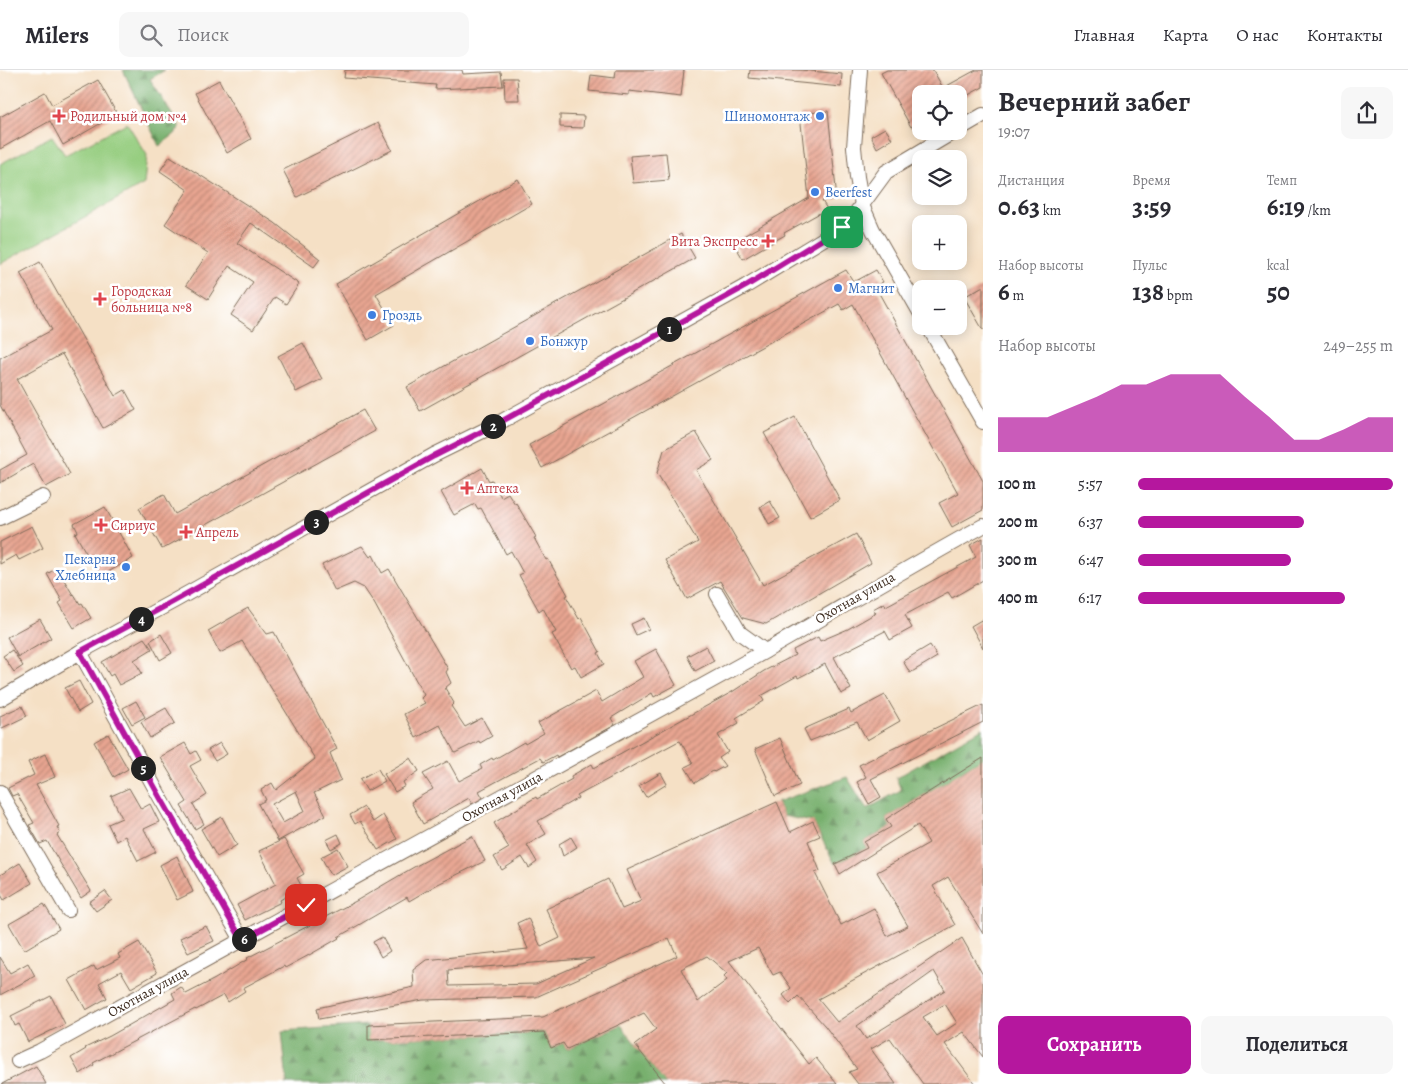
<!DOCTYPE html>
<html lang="ru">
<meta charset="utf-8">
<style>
body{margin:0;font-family:Alegreya,serif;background:#f7f7f7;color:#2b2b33;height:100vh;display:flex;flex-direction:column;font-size:19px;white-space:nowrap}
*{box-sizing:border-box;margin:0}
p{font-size:16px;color:#7c7c81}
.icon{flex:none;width:28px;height:28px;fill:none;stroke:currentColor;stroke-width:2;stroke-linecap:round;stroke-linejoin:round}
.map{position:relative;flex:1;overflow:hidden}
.panel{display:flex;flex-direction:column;background:#fff;width:425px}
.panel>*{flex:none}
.fabs{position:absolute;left:912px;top:15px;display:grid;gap:10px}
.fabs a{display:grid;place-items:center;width:55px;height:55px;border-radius:10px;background:#fff;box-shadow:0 2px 12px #0003;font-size:25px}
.pin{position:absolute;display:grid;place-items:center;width:42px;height:42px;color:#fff;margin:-21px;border-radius:10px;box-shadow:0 2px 8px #0006}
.km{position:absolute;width:25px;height:25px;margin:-12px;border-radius:50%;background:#222;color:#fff;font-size:14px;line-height:25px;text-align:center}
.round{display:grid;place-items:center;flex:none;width:52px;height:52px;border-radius:10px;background:#f7f7f7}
.summary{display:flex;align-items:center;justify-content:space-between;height:85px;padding:0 15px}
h1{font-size:28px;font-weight:700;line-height:38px}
.stats{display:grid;grid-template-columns:repeat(3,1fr);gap:8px;height:85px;padding:5px 15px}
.stats div{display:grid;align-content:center}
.stats b{font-size:25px;font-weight:700}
.stats small{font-size:14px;font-weight:400}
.stats p{font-size:14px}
.chart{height:140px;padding:10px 15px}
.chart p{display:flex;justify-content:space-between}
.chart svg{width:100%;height:90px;margin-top:5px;fill:#b5179e;opacity:.7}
.cta{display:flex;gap:10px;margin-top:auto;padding:10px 15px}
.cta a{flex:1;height:58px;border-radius:10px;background:#b5179e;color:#fff;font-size:20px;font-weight:700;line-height:58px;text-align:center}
.cta a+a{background:#f7f7f7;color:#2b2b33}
ul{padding:0 15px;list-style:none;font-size:16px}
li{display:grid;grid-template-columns:80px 60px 1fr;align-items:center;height:38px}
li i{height:12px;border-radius:6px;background:#b5179e}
header{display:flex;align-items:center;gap:30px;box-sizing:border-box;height:70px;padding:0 25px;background:#fff;border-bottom:1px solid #e1e1e2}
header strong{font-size:24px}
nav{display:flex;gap:28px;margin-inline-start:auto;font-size:18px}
.search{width:350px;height:45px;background:#f7f7f7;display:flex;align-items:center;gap:12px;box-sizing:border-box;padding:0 18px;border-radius:10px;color:#7c7c81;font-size:19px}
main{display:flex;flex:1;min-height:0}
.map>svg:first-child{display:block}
</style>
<header>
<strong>Milers</strong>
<div class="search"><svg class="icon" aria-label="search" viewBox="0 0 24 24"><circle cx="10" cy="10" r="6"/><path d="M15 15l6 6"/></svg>Поиск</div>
<nav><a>Главная</a><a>Карта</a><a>О нас</a><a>Контакты</a></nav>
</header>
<main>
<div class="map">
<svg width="983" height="1014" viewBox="0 0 983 1014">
<defs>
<pattern id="forest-firs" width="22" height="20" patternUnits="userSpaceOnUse" patternTransform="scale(1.25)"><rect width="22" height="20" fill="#78b06e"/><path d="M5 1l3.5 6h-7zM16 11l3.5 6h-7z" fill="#648f5a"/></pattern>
<pattern id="building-hatch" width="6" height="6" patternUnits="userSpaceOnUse" patternTransform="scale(1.25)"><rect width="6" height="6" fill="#e8a591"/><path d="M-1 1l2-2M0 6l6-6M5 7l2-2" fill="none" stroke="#bd8776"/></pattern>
</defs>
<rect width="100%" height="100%" fill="#fff"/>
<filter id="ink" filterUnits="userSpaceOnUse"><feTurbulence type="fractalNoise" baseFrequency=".02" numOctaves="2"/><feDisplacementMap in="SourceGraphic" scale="10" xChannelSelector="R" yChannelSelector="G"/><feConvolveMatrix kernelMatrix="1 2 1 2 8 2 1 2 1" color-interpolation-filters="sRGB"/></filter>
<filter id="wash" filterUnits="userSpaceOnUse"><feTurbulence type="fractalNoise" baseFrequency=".0096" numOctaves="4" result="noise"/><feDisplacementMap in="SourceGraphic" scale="20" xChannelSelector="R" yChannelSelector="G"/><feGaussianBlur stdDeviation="1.12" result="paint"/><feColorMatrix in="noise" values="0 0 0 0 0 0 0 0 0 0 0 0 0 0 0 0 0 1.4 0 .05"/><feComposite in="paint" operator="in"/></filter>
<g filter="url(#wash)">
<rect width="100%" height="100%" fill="#f5e0c5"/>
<path fill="#96cd80" stroke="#687c4f" d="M127,53L147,85L144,114L0,194V94L52,66L65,85Z"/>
<g fill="url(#forest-firs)" stroke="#5a6d46">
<path d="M123,0H165L150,9L180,57L175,64L159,76Z"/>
<path d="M983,658V688L886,749L891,757L864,772L867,778L835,794L813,752L783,746L777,732L847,707L867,739L901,720L896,708Z"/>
<path d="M368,955L369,970L544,962L551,978L563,973L567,979L621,955L666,1014H285L287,1013L282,961Z"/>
</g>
<g id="blocks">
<g fill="url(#building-hatch)" fill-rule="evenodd">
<path d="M345,0H462L463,4L501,2L503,16L435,19L436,15L344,8Z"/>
<path d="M616,0H684L681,27L629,21V25L589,21L591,5L615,8Z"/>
<path d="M750,0H800L842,4L841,17L749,8Z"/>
<path d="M887,0H933L943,18L976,0H983V17L959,30V24H921V51L911,57L881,3Z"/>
<path d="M504,8H517L519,30H505Z"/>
<path d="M98,10L117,44L63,75L50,51L0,79V47L45,22L52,35Z"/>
<path d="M219,10L251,69L227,83L195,23Z"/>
<path d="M828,41L837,129L822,131L827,139L784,163L785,165L743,189L733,172L809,128L800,44Z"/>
<path d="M560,45L584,46L583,58L560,57Z"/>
<path d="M378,53L392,80L297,127L283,100Z"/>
<path d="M885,58L892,69L877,78L871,66Z"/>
<path d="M666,83L669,110L633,113L630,86Z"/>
<path d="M170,86L275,153L320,189L314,197L251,153L237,173L299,214L286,234L275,227L253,260L231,245L253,212L229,196L208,229L186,215L208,183L165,154L188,120L160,101Z"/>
<path d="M518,109L532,134L376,224L394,255L368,270L336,214Z"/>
<path d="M681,164L695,188L420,341L407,317Z"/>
<path d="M40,192L115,326L125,320L136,340L103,358L62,284L17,309L70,404L46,417L33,394L0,413V400L27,385L0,335V288L52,260L20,203Z"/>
<path d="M846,200L853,211L855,210L856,211L876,200L883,212L875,216L983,411V440L952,457L939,433L958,423L853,234L843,240L839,234L542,398L529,375Z"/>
<path d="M983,216V260L964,227Z"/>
<path d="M303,273L322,309L296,322L278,286Z"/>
<path d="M363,340L375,361L162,479L139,438L164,424L175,444Z"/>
<path d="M795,347L840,430L810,447L764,363Z"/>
<path d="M696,362L713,390L696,400L763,515L856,464L871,493L766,554L743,548L720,511L687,529L665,490L698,472L657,403L664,380Z"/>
<path d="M482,398L489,411L492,410L501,427L508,423L515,434L516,433L536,467L534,468L546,490L548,489L568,525L566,526L579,549L581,547L600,582L598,583L604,594L581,607L575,596L571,598L552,564L556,562L543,538L539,541L519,505L523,503L511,481L506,484L481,438L478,439L475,434L454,445L441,422Z"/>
<path d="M770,431L780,448L769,454L760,437Z"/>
<path d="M105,437L133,488L101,506L93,491L91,492L75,463L78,462L74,454Z"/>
<path d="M32,456L43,478L19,490L16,485L0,494V472Z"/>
<path d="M983,468V510L952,528L948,522L905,545L912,558L890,570L885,561L834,587L851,619L841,624L825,594L798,608L797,606L761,626L764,631L736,648L739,653L718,665L728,682L719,688L725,696L714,702L713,701L695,713L685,697L693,693L680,671L677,672L577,726L578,728L538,751L546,764L527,775L537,792L529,798L522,787L502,800L494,787L509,778L494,753L536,727L537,729L572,709L571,706L592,694L594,698L732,622L764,601L795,585L793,580L818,567L820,571L848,559L876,543L873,539L884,533L886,536L976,487L970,475Z"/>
<path d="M362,476L370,487L373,485L382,503L389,499L448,599L446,602L451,613L445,618L454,633L451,636L465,657L482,648L492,666L480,673L479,671L455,683L440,655L416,668L404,644L425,633L421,628L424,625L374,533L364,518L354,513L335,521L322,495Z"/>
<path d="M57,498L73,525L74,524L80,534L82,533L91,548L74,558L59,533L62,531L47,504Z"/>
<path d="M248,538L267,564L274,562L337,679L330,683L341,710L314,723L326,745L278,771L258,734L266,730L261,720L272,713L276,720L315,689L242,571L220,583L208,561ZM296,721L305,741L283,753L272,734Z"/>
<path d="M644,548L649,559L636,565L631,554Z"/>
<path d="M40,549L51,568L18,587L7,567Z"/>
<path d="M983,549V578L971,556Z"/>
<path d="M161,564L172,583L160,590L150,571Z"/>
<path d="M144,568L152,579L134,590L142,603L119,615L113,604L110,606L102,592Z"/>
<path d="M930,575L937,587L910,603L903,591Z"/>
<path d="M706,576L714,591L695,601L687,586Z"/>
<path d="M656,579L676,615L654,627L652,623L611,648L615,655L557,687L556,685L543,692L540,688L479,721L483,728L472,734L469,728L423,754L411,732L433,719L423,704L448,691L459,711L482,699L480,695L492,688L493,690L524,672L525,674L544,663L538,653L596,621L602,632L643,607L634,591Z"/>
<path d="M12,580L23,596L14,602L3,586Z"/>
<path d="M79,611L91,634L78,642L65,618Z"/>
<path d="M885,625L900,651L867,670L857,652L810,671L804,659L849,639L851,643Z"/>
<path d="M136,631L145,647L132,654L123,638Z"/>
<path d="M983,635V652L871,709L881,727L869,734L857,712L866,707L859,695Z"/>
<path d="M22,636L27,646L0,659V646Z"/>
<path d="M166,638L175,653L150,668L141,652Z"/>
<path d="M108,664L128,699L114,707L94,672Z"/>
<path d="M780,668L800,715L775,726L755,679Z"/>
<path d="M185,673L191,684L196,681L201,690L190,696L207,725L193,734L204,754L195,759L181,736L187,732L160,687Z"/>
<path d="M220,673L227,684L215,691L208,680Z"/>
<path d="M45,684L55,707L36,715L59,756L57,757L60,763L57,765L91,821L81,828L47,771L40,774L29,755L34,753L17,724L12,726L8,718L34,705L28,692Z"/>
<path d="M411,688L419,701L403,712L405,716L395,722L384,704Z"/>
<path d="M983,688V864L948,807L933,816L955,855L818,929L837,952L962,868L983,905V987L964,962L945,974L975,1014H923L890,968L871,979L896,1014H858L849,1002L857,999L825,956L798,926L790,934L783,925L791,918L780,902L773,905L758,878L729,891L809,994L816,988L837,1014H666L635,975L656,959L644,943L567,979L563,973L551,978L544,962L368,970V955L543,947L677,886L669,868L536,927L423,930L319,949L317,938L414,917L413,900L426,890L528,879L517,853L528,848L541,877L560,868L546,839L608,809L622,839L641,831L627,800L777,732L790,762L813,751L820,766L808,771L820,801L815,803L841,855L874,838L887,866L908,856L877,802L929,773L918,755L840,804L835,794L867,778L864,772L891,757L886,749ZM707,886L727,903L724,906L727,910L698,932L681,899ZM594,888L536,914L449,916L448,900ZM934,901L945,920L866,969L857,956ZM945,934L957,953L937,966L923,947Z"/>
<path d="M378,699L385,711L367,721L360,709Z"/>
<path d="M661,703L667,714L646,727L639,716Z"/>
<path d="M129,718L141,739L150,734L159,752L144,759L156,782L138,791L125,766L116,771L108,754L122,748L111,726Z"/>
<path d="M364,737L373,752L383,745L397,769L378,780L360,751L355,754L350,745Z"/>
<path d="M222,747L237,775L217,787L201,759Z"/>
<path d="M338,764L342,773L331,779L326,770Z"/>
<path d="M472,766L485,791L438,814L409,831L407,827L338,867L339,868L311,884L285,898L284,896L243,918L245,921L228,932L224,925L196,940L195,939L93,993L94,995L80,1004L71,988L86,979L85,978L110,966L175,929L172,923L181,917L186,924L215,909L248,889L247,888L356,831L414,797Z"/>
<path d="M571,767L577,777L563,786L559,774Z"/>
<path d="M284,769L304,804L297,808L302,817L280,830L281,832L245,850L237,835L276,814L259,781Z"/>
<path d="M338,778L348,796L331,805L321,787Z"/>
<path d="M177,786L193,822L177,830L160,795Z"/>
<path d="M20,793L32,813L4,830L0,823V805Z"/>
<path d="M105,821L112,830L96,841L89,832Z"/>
<path d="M44,834L59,859L24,880L9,854Z"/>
<path d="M206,856L214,871L188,883L180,868Z"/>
<path d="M382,867L390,881L381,887L373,872Z"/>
<path d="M139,872L157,903L131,918L121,901L99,913L107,928L86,940L69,910L94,896L96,900L120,888L118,884Z"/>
<path d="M0,887L10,903L28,893L35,906L0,925Z"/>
<path d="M51,926L65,954L28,972L19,954L15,956L11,946Z"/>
<path d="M36,996L46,1014H2Z"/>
</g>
</g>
</g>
<g filter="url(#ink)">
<use href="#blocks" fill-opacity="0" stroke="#7c6a58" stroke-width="1"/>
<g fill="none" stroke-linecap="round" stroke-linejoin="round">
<g stroke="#7c6a58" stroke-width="16">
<g id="minor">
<path d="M860,0L854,77L857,107L862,135L873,160L921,244"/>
<path d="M959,59L983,45"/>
<path d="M928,256L983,352"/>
<path d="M0,448L43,427"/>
<path d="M717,524L740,563L765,581"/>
<path d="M80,582L160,727L242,870"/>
<path d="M0,629L80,582L174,531L434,385L495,355L746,216L843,157L853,147L886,102L955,61"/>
<path d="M0,722L68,840"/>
<path d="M18,991L40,981C281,849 522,717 762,583C836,541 908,497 983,456"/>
</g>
</g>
<use href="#minor" stroke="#fff" stroke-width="14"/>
</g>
</g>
<g fill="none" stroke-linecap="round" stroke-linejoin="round" filter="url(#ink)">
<g stroke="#fff" stroke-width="10">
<path id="route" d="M306,835L242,870L160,727L80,582L174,531L434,386L495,355L746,216L842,157"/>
</g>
<use href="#route" stroke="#b5179e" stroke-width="6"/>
</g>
<g fill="#e0444e" stroke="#fff" stroke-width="2">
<path d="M56.5 38.5h5v5h5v5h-5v5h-5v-5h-5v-5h5z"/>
<path d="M765.5 163.5h5v5h5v5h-5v5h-5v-5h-5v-5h5z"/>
<path d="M97.5 221.5h5v5h5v5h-5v5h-5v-5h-5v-5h5z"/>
<path d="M464.5 410.5h5v5h5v5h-5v5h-5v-5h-5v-5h5z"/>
<path d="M98.5 447.5h5v5h5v5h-5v5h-5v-5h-5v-5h5z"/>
<path d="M183.5 454.5h5v5h5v5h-5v5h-5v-5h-5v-5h5z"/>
</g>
<g fill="#3f7fe0" stroke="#fff" stroke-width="2">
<circle cx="820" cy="46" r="5"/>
<circle cx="815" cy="122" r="5"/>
<circle cx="838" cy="218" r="5"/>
<circle cx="372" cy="245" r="5"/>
<circle cx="530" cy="271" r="5"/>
<circle cx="126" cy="497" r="5"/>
</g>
<g text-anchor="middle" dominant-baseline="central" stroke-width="5" stroke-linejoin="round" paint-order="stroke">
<g font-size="14" fill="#be3a42" stroke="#fff" text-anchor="start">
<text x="70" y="46">Родильный дом №4</text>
<text x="758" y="171" text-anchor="end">Вита Экспресс</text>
<text x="111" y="221">Городская<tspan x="111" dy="16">больница №8</tspan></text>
<text x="477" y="418">Аптека</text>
<text x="111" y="455">Сириус</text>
<text x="196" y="462">Апрель</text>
</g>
<g font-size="14" fill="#366cbe" stroke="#fff" text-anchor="start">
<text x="810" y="46" text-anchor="end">Шиномонтаж</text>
<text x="825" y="122">Beerfest</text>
<text x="848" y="218">Магнит</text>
<text x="382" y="245">Гроздь</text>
<text x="540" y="271">Бонжур</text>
<text x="116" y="489" text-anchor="end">Пекарня<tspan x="116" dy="16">Хлебница</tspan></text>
</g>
<g font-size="14" fill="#3b2a1e" stroke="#fff">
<text transform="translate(855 528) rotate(-30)">Охотная улица</text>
<text transform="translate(502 727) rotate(-29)">Охотная улица</text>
<text transform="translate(148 922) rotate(-29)">Охотная улица</text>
</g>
</g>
</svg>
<div class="fabs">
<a><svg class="icon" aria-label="locate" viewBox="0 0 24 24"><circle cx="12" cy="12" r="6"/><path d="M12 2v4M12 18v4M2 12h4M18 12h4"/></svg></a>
<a><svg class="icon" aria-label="layers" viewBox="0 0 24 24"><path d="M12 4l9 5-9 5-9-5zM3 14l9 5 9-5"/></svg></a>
<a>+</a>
<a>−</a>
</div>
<div class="pin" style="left:842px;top:157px;background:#1e9e55"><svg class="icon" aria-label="arrive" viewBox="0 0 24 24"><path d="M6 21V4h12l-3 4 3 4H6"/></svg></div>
<div class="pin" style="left:306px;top:835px;background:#d93025"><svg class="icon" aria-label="check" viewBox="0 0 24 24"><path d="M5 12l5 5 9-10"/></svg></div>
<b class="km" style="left:669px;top:259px">1</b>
<b class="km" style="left:493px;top:356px">2</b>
<b class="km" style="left:316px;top:452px">3</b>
<b class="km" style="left:141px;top:549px">4</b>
<b class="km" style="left:143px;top:698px">5</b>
<b class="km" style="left:244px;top:869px">6</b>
</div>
<section class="panel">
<div class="summary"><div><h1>Вечерний забег</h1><p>19:07</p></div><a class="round"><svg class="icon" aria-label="share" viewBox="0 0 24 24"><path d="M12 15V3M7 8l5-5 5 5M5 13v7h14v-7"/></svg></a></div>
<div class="stats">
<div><p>Дистанция</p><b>0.63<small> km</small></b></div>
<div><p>Время</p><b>3:59</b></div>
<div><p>Темп</p><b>6:19<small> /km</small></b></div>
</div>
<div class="stats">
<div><p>Набор высоты</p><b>6<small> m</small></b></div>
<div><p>Пульс</p><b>138<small> bpm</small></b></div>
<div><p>kcal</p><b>50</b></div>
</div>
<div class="chart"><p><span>Набор высоты</span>249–255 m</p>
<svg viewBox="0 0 160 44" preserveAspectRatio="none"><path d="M0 44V27L10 27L20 27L30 22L40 17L50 11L60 11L70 6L80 6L90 6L100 17L110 27L120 38L130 38L140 33L150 27L160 27V44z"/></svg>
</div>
<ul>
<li><b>100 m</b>5:57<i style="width:100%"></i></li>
<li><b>200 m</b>6:37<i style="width:65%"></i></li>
<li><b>300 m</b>6:47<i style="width:60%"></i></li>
<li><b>400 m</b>6:17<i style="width:81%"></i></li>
</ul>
<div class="cta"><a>Сохранить</a><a>Поделиться</a></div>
</section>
</main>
